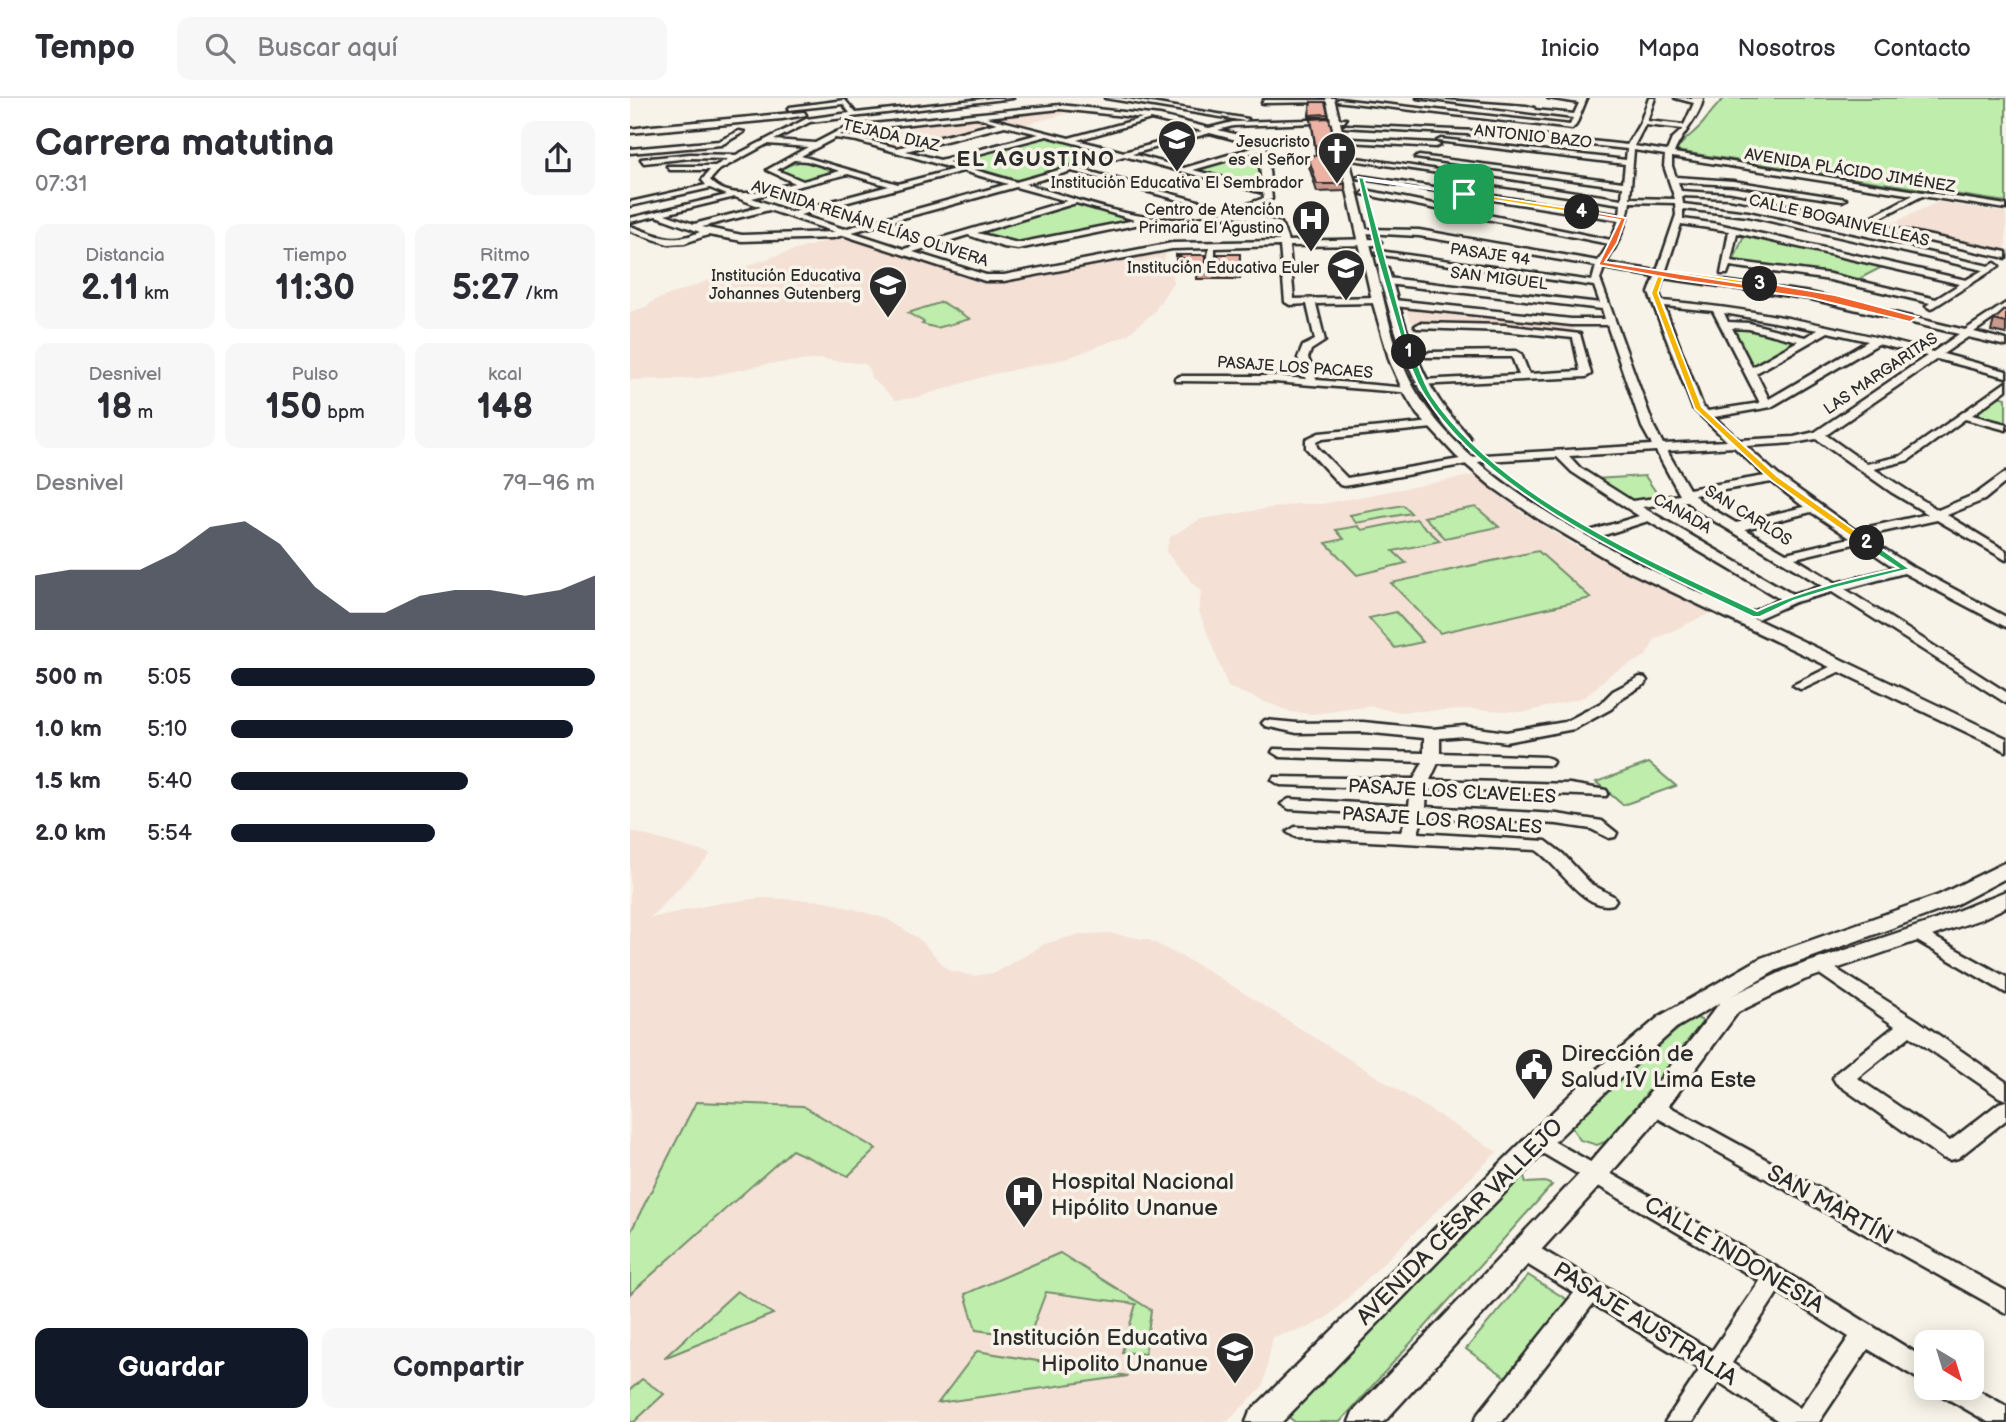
<!DOCTYPE html>
<html lang="es">
<meta charset="utf-8">
<style>
body{margin:0;font-family:"Balsamiq Sans",sans-serif;background:#f7f7f7;color:#2b2b33;height:100vh;display:flex;flex-direction:column;font-size:26px;white-space:nowrap}
*{box-sizing:border-box;margin:0}
p{font-size:23px;color:#7c7c81}
.icon{flex:none;width:38px;height:38px;fill:none;stroke:currentColor;stroke-width:2;stroke-linecap:round;stroke-linejoin:round}
.map{position:relative;flex:1;overflow:hidden}
.panel{display:flex;flex-direction:column;background:#fff;width:630px}
.panel>*{flex:none}
.needle{width:46px;rotate:142deg}
.fabs{position:absolute;left:1284px;top:1232px;display:grid;gap:14px}
.fabs a{display:grid;place-items:center;width:70px;height:70px;border-radius:14px;background:#fff;box-shadow:0 4px 18px #0003;font-size:35px}
.pin{position:absolute;display:grid;place-items:center;width:60px;height:60px;color:#fff;margin:-30px;border-radius:14px;box-shadow:0 4px 10px #0006}
.km{position:absolute;width:35px;height:35px;margin:-18px;border-radius:50%;background:#222;color:#fff;font-size:19px;line-height:35px;text-align:center}
.round{display:grid;place-items:center;flex:none;width:74px;height:74px;border-radius:14px;background:#f7f7f7}
.head{display:flex;align-items:center;justify-content:space-between;height:119px;padding:0 35px}
h1{font-size:38px;font-weight:700;line-height:52px}
.figures{display:grid;grid-template-columns:repeat(3,1fr);gap:10px;height:119px;padding:7px 35px}
.figures div{display:grid;align-content:center;border-radius:14px;background:#f7f7f7;text-align:center}
.figures b{font-size:35px;font-weight:700}
.figures small{font-size:19px;font-weight:400}
.figures p{font-size:19px}
.chart{height:196px;padding:14px 35px}
.chart p{display:flex;justify-content:space-between}
.chart svg{width:100%;height:126px;margin-top:7px;fill:#111827;opacity:.7}
.cta{display:flex;gap:14px;margin-top:auto;padding:14px 35px}
.cta a{flex:1;height:80px;border-radius:14px;background:#111827;color:#fff;font-size:28px;font-weight:700;line-height:80px;text-align:center}
.cta a+a{background:#f7f7f7;color:#2b2b33}
ul{padding:0 35px;list-style:none;font-size:23px}
li{display:grid;grid-template-columns:112px 84px 1fr;align-items:center;height:52px}
li i{height:18px;border-radius:9px;background:#111827}
header{display:flex;align-items:center;gap:42px;box-sizing:border-box;height:98px;padding:0 35px;background:#fff;border-bottom:2px solid #e1e1e2}
header strong{font-size:33px}
nav{display:flex;gap:38px;margin-inline-start:auto;font-size:24px}
.search{width:490px;height:63px;background:#f7f7f7;display:flex;align-items:center;gap:18px;box-sizing:border-box;padding:0 24px;border-radius:14px;color:#7c7c81;font-size:26px}
main{display:flex;flex:1;min-height:0}
.map>svg:first-child{display:block}
</style>
<header>
<strong>Tempo</strong>
<div class="search"><svg class="icon" aria-label="search" viewBox="0 0 24 24"><circle cx="10" cy="10" r="6"/><path d="M15 15l6 6"/></svg>Buscar aquí</div>
<nav><a>Inicio</a><a>Mapa</a><a>Nosotros</a><a>Contacto</a></nav>
</header>
<main>
<section class="panel">
<div class="head"><div><h1>Carrera matutina</h1><p>07:31</p></div><a class="round"><svg class="icon" aria-label="share" viewBox="0 0 24 24"><path d="M12 15V3M7 8l5-5 5 5M5 13v7h14v-7"/></svg></a></div>
<div class="figures">
<div><p>Distancia</p><b>2.11<small> km</small></b></div>
<div><p>Tiempo</p><b>11:30</b></div>
<div><p>Ritmo</p><b>5:27<small> /km</small></b></div>
</div>
<div class="figures">
<div><p>Desnivel</p><b>18<small> m</small></b></div>
<div><p>Pulso</p><b>150<small> bpm</small></b></div>
<div><p>kcal</p><b>148</b></div>
</div>
<div class="chart"><p><span>Desnivel</span>79–96 m</p>
<svg viewBox="0 0 160 44" preserveAspectRatio="none"><path d="M0 44V25L10 23L20 23L30 23L40 17L50 8L60 6L70 14L80 29L90 38L100 38L110 32L120 30L130 30L140 32L150 30L160 25V44z"/></svg>
</div>
<ul>
<li><b>500 m</b>5:05<i style="width:100%"></i></li>
<li><b>1.0 km</b>5:10<i style="width:94%"></i></li>
<li><b>1.5 km</b>5:40<i style="width:65%"></i></li>
<li><b>2.0 km</b>5:54<i style="width:56%"></i></li>
</ul>
<div class="cta"><a>Guardar</a><a>Compartir</a></div>
</section>
<div class="map">
<svg width="1376" height="1324" viewBox="0 0 1376 1324">
<rect width="100%" height="100%" fill="#f7f3e8"/>
<filter id="ink" filterUnits="userSpaceOnUse"><feTurbulence type="fractalNoise" baseFrequency=".0143" numOctaves="2"/><feDisplacementMap in="SourceGraphic" scale="14" xChannelSelector="R" yChannelSelector="G"/><feConvolveMatrix kernelMatrix="1 2 1 2 8 2 1 2 1" color-interpolation-filters="sRGB"/></filter>
<g filter="url(#ink)">
<g fill="#f4e0d4">
<path d="M416,11L436,16L388,28L357,19Z"/>
<path d="M334,19L365,27L268,51L232,41Z"/>
<path d="M1308,104L1376,115V156L1254,129Z"/>
<path d="M217,137L348,184H370L518,154H536L533,168L543,176V184L524,214L497,237L435,261L359,277L285,300L266,302L241,280L239,269L235,266L191,261L138,266L71,280L0,282V214L18,208L23,203L142,159Z"/>
<path d="M774,208L943,226L945,235L870,226L781,224Z"/>
<path d="M845,377L891,414L945,448L1080,515L1025,541L1016,558L982,575L955,599L896,614L841,611L765,614L742,608L683,616L661,614L598,589L569,513L571,494L536,454L540,439L571,421L667,406H692Z"/>
<path d="M0,733L81,756L20,820L85,806L131,800L196,803L257,821L289,841L318,872L343,878L365,875L415,846L447,837L478,835L519,842L577,872L867,1054L699,1218L680,1229L643,1239L633,1288L597,1324H0Z"/>
</g>
<g fill="#beedac" stroke="#748c6c" stroke-width="2">
<path d="M1095,0H1376V104L1046,53C1053,41 1064,36 1073,25C1081,15 1085,8 1095,0Z"/>
<path d="M414,38L483,56L390,83L321,63Z"/>
<path d="M626,53H630L631,89L561,72Z"/>
<path d="M172,63L211,74L174,84L148,75L147,71Z"/>
<path d="M447,105L506,122L384,146L350,134Z"/>
<path d="M1114,137L1252,169L1225,183L1103,164Z"/>
<path d="M312,204L340,221L307,230L292,226L294,224L278,215Z"/>
<path d="M1101,228L1171,243L1122,269Z"/>
<path d="M1368,298L1376,300V326L1344,317Z"/>
<path d="M1015,378L1030,400L1002,403L963,381Z"/>
<path d="M773,407L781,415L726,425L720,417Z"/>
<path d="M846,409L869,429L815,440L794,419Z"/>
<path d="M786,421L810,443L763,453L776,465L727,477L696,445L714,441L706,432L728,428L732,432Z"/>
<path d="M908,453L961,500L810,535L761,485Z"/>
<path d="M766,514L793,544L765,550L739,520Z"/>
<path d="M1019,665L1046,688L993,707L966,684Z"/>
<path d="M1063,918L1073,923L980,1042L967,1047L950,1042L942,1030L946,1020Z"/>
<path d="M66,1004L173,1008L246,1051L218,1078L162,1052L0,1196V1135Z"/>
<path d="M892,1071L896,1085L915,1084L922,1087L710,1324H665L656,1317Z"/>
<path d="M430,1155L521,1212L515,1256L492,1254L506,1206L416,1194L399,1239L346,1232L335,1196Z"/>
<path d="M898,1177L939,1203L877,1280L836,1251Z"/>
<path d="M107,1193L143,1216L34,1260Z"/>
<path d="M347,1253L498,1278L308,1305Z"/>
<path d="M12,1281L34,1296L4,1324H0V1292Z"/>
</g>
<g fill="none" stroke-linecap="round" stroke-linejoin="round">
<g stroke="#2b2b2b" stroke-width="5">
<g id="minor">
<path d="M362,0H383L180,24L144,42L185,45L206,34L223,28L430,7L530,18L579,30L603,24L716,21L714,24L603,28L588,32L636,44L642,101L609,114L651,125L658,143L747,141L751,144L747,147L659,148L664,201L748,199L753,202L748,205L686,206L695,243L681,252L678,260L687,282L779,290L783,291V295L644,284L546,283L545,281L550,278H644L676,281L668,260L673,248L685,242L677,206L660,207L655,204L650,148L585,150V167L592,172L588,175L577,168L579,150L542,151L374,183H355L213,137L203,140L112,143L78,137L55,145L38,146L0,133V128C28,137 39,147 70,134L26,118L0,124V120L97,97L80,90L0,108V104L76,87L72,82L80,72H40L37,68H85L98,61L60,60L14,65L11,61L60,56L106,57L176,21L220,15L213,6L158,12L160,9L215,2L226,15ZM430,11L513,20L439,40L356,19ZM347,19L367,25L267,50L227,39L209,37L224,32ZM521,21L572,33L494,54L447,42ZM375,28L409,36L310,62L276,53ZM580,35L629,48L554,70L502,56ZM417,38L486,56L386,84L318,64ZM205,40L227,43L325,71L268,86L171,58ZM137,46L178,49L137,72L165,85C139,91 101,106 80,82L89,72ZM629,53L632,90L563,72ZM494,58L633,95L634,100L601,112L450,71ZM164,62L177,63L210,73L173,83L147,72ZM333,73L378,86L214,131L170,117ZM442,73L593,114C531,136 455,103 395,86ZM218,76L259,88L161,114L122,100ZM386,89L437,103L274,151L222,134ZM105,99L131,109L64,126L35,116ZM446,105L505,122L388,145L347,135ZM139,112L205,134L112,137L72,129ZM601,117L644,129L649,143L542,145L374,177H356L283,154L338,137L373,149L388,151L515,125L579,124Z"/>
<path d="M475,0H491L618,21L615,23Z"/>
<path d="M787,0L896,8L904,10L905,12L944,16L949,5L918,0H957L946,27L942,31L706,3L709,1L940,27L943,20Z"/>
<path d="M1019,0H1025L1017,23L1054,27L1064,5L1045,0H1073C1071,18 1051,36 1044,55L1376,107V111L1292,98L1240,125L1376,154V160L1226,127L1283,97L1042,59V68L1046,79L1103,83L1216,101L1212,103L1103,87L1048,84L1051,93L1099,96L1190,113L1186,115L1099,100L1052,98L1053,106L1118,114L1359,168L1365,165L1369,168L1301,211L1296,208L1300,205L1200,182L1100,168L1097,176H1091L1099,133L1051,126L1035,175L1181,195L1335,232L1376,205V212L1344,234L1376,242V248L1338,239L1313,256L1376,273V279L1307,261L1196,337L1237,366L1271,358L1376,284V292L1342,317L1376,326V332L1335,321L1279,362L1244,371L1308,412L1346,396L1376,374V384L1354,402L1317,417L1376,453V462L1307,422L1234,438L1281,468L1376,519V529L1274,475L1215,491L1376,594V605L1202,494L1165,504L1127,521L1120,517L1122,514L1150,501L1018,423L968,439H960V433L1009,418L942,374L927,359L854,363L714,388L710,387L676,350V341L689,335L803,324L809,327L803,330L692,341L686,344L687,349L717,380L854,357L1022,347L1012,329L977,227H941L764,208L759,205L764,202L941,221H975L972,211L757,186L752,183L757,180L970,205L964,188L745,156L749,153L962,183L966,168L789,138L734,135L730,133L734,131L789,132L968,163L979,146L732,96L735,92L981,142L989,122L726,80L730,78L990,117L991,106L865,87L835,79L722,62L726,60C815,72 903,88 992,101L993,89L785,60L789,58L993,84L995,66L807,43L811,41L996,62L997,51L889,39L713,29L716,27L889,35L997,47L1010,25ZM1015,27L1053,31L1042,41L1037,53L1004,48ZM1004,52L1035,57L1034,68L1045,101L1000,100ZM1000,104L1045,105L1046,117L1027,173L976,165C988,145 997,127 1000,104ZM1053,111L1118,118L1353,172L1336,182L1088,126L1053,121ZM1107,135L1330,186L1306,201L1200,176L1101,163ZM974,170L1025,179L1019,195L1063,310L1097,343L1033,346L1024,329L970,181ZM1033,180L1181,201L1329,236L1303,254C1213,230 1124,210 1032,203L1029,195ZM1034,208L1083,213L1130,305L1078,313L1073,309ZM1094,215L1188,232L1175,239L1119,225L1098,224ZM1102,230L1119,231L1168,243L1122,269ZM1198,234L1238,243L1139,301L1126,275ZM1248,246L1297,258L1185,334L1164,339L1109,342L1084,319L1141,309ZM1186,341L1261,394L1298,416L1225,432L1148,377L1116,348L1164,345ZM1104,349L1135,378L1059,391L1037,353ZM1026,353L1050,397L1002,403L950,370L939,358ZM1142,384L1174,409L1106,425L1074,406L1064,397ZM1057,403L1066,412L1193,488L1162,496L1012,409ZM1181,414L1220,440L1156,455L1115,431ZM1228,445L1265,470L1206,485L1165,460Z"/>
<path d="M634,2H701L704,4L632,5Z"/>
<path d="M174,14L176,17L152,21L0,35V31L22,28Z"/>
<path d="M109,33L114,34L91,47L0,55V51L89,43Z"/>
<path d="M721,41L806,45L810,47L806,49L719,44Z"/>
<path d="M790,225L874,227L950,236L961,276L956,279L787,287L786,285L791,282L889,277L882,259H796L795,257L800,254L886,253L891,256L899,276L950,273L943,240L874,233L787,230L785,228Z"/>
<path d="M1210,564L1217,568L1215,571L1175,590L1170,591L1163,587Z"/>
<path d="M1010,579L1015,580L1017,583L1015,586L993,599L981,611L944,631L876,644L834,638L810,640V655L915,659L921,661L923,664L921,667L808,665L800,682L940,686L976,692L978,695L976,698L797,691L796,709L927,716L972,723L987,735L985,739L979,740L961,731L927,726L793,719L788,735L916,743L933,756L961,786L983,798L986,802L983,806C954,814 928,766 906,752L665,739L657,734L665,729L771,734L777,718L659,711L651,706L659,701L779,708L781,691L650,687L642,682L644,679L784,681L793,664L650,659L642,654L644,651L794,655V640L733,634L667,635L635,628L632,625L635,622L667,625L733,624L802,631L834,628L876,634L935,624L971,605L983,593Z"/>
<path d="M1288,830L1376,879V895L1282,840L1279,836L1282,832Z"/>
<path d="M1192,862L1287,922L1376,984V1002L1369,999L1280,938L1227,980L1320,1043L1369,1005L1376,1003V1022L1328,1060L1320,1062L1312,1060L1206,985L1203,980L1206,975L1265,928L1185,873L1183,868L1185,863Z"/>
<path d="M1024,1000L1376,1193V1215L1017,1014L1014,1008L1017,1002Z"/>
<path d="M909,1035L1153,1173L1297,1262V1286L1238,1251L1189,1324H1150L1089,1284L1062,1324H1035L1070,1271L963,1206L872,1324H844L848,1316L944,1195L885,1159L882,1152L885,1145L893,1142L901,1145L1082,1253L1130,1183L902,1049L898,1043L902,1037ZM1148,1194L1219,1239L1170,1310L1102,1265Z"/>
<path d="M1342,1289L1376,1308V1324H1358L1313,1298L1310,1290Z"/>
</g>
</g>
<g stroke="#2b2b2b" stroke-width="5">
<g id="major">
<path d="M696,0H704C718,57 732,113 746,170C756,211 765,259 787,295C850,400 1024,473 1132,524C1213,563 1295,601 1376,640V653L992,470L907,420L861,388L826,358L787,316L773,293L760,264L742,202Z"/>
<path d="M749,168L758,170C771,215 783,262 809,302C818,316 830,327 840,340L838,343H828C791,303 771,257 757,204C754,193 747,178 749,168Z"/>
<path d="M1376,764V780L1325,807L1147,872L1046,930L984,986L918,1050L652,1324H616L620,1314L900,1036L966,972L1030,918L1131,860L1309,797Z"/>
<path d="M1376,793V809L1351,821L1174,882L1108,914L1033,1015L974,1083L754,1324H719L723,1314L956,1069L1015,1001L1092,902L1158,871L1300,824Z"/>
</g>
</g>
<use href="#minor" fill="#f7f3e8" fill-rule="evenodd"/>
<use href="#major" fill="#f7f3e8" fill-rule="evenodd"/>
</g>
<g fill="#cb9a8e" stroke="#2b2b2b" stroke-width="2">
<path d="M681,4L698,16V19H679Z"/>
<path d="M681,21L715,86V93L687,94L678,65V58L686,57Z"/>
<path d="M587,156H610V181H567V174L546,164V157L588,171L592,168L588,163Z"/>
<path d="M1376,211V236L1361,233L1364,222Z"/>
</g>
<g fill="#ecb3a5" stroke="#2b2b2b" stroke-width="2">
<path d="M681,4H695L698,16L679,17Z"/>
<path d="M699,20L715,86H687L678,58L687,57L681,21Z"/>
<path d="M587,156H610L609,175H567L569,168L546,157H575V164L588,171L594,166Z"/>
<path d="M1376,211V225L1364,222Z"/>
</g>
</g>
<path fill="#22a559" stroke="#fff" stroke-width="2" d="M728,79L836,96L734,82L781,256L775,254L745,152Z"/>
<path fill="#22a559" stroke="#fff" stroke-width="2" d="M779,252L783,254C789,269 794,285 802,298C870,399 1020,462 1127,513C1172,492 1219,481 1268,470L1233,447V443H1240L1280,471L1205,490L1163,503L1130,519H1123C1017,468 859,400 795,298C786,285 781,269 775,254Z"/>
<path fill="#f5b400" stroke="#fff" stroke-width="2" d="M1043,173L1133,185L1130,188L1034,177L1028,195L1072,309L1147,378L1240,443V447H1233L1141,382L1065,311L1021,195L1029,174Z"/>
<path fill="#f0652b" stroke="#fff" stroke-width="2" d="M952,112L996,120L987,145L975,164L1146,191L1128,188L1130,184L1205,197L1288,219L1280,224L1181,200L1049,182L968,167L990,122L950,115Z"/>
<path fill="#f5b400" stroke="#fff" stroke-width="2" d="M834,94L952,112L955,114L952,116L832,97Z"/>
<defs>
<g id="school-pin" transform="scale(2.0125)"><path d="M0 17L-7.5 6A9.5 9.5 0 1 1 7.5 6Z" fill="#2b2b2b" stroke="#f7f3e8"/><path d="M0-5L7-2L0 1L-7-2ZM-4 1L0 2.5L4 1V4Q0 6-4 4Z" fill="#fff"/></g>
<g id="church-pin" transform="scale(2.0125)"><path d="M0 17L-7.5 6A9.5 9.5 0 1 1 7.5 6Z" fill="#2b2b2b" stroke="#f7f3e8"/><path d="M-1.2-6h2.4v3.5h3.3v2.4h-3.3V6h-2.4V-.1h-3.3v-2.4h3.3Z" fill="#fff"/></g>
<g id="hospital-pin" transform="scale(2.0125)"><path d="M0 17L-7.5 6A9.5 9.5 0 1 1 7.5 6Z" fill="#2b2b2b" stroke="#f7f3e8"/><path d="M-5-5h3v3.5h4V-5h3V5h-3V1.5h-4V5h-3Z" fill="#fff"/></g>
<g id="civic-pin" transform="scale(2.0125)"><path d="M0 17L-7.5 6A9.5 9.5 0 1 1 7.5 6Z" fill="#2b2b2b" stroke="#f7f3e8"/><path d="M-.6-6.5H3V-4.5H.6V-3L4-1V1h2V6H-6V1h2V-1L-.6-3ZM-1.2 2.5V6h2.4V2.5Z" fill="#fff"/></g>
</defs>
<g fill-rule="evenodd">
<use href="#school-pin" x="547" y="41"/>
<use href="#church-pin" x="707" y="53"/>
<use href="#hospital-pin" x="681" y="121"/>
<use href="#school-pin" x="716" y="170"/>
<use href="#school-pin" x="258" y="187"/>
<use href="#civic-pin" x="904" y="969"/>
<use href="#hospital-pin" x="394" y="1097"/>
<use href="#school-pin" x="605" y="1253"/>
</g>
<g text-anchor="middle" dominant-baseline="central" stroke-width="7" stroke-linejoin="round" paint-order="stroke">
<g font-size="16" fill="#2b2b2b" stroke="#f7f3e8">
<text transform="translate(261 38) rotate(13)">TEJADA DIAZ</text>
<text transform="translate(903 39) rotate(6)">ANTONIO BAZO</text>
<text transform="translate(1220 73) rotate(9)">AVENIDA PLÁCIDO JIMÉNEZ</text>
<text transform="translate(1209 123) rotate(13)">CALLE BOGAINVELLEAS</text>
<text transform="translate(240 126) rotate(18)">AVENIDA RENÁN ELÍAS OLIVERA</text>
<text transform="translate(860 157) rotate(8)">PASAJE 94</text>
<text transform="translate(869 181) rotate(7)">SAN MIGUEL</text>
<text transform="translate(665 270) rotate(4)">PASAJE LOS PACAES</text>
<text transform="translate(1251 276) rotate(-34)">LAS MARGARITAS</text>
<text transform="translate(1052 416) rotate(30)">CANADA</text>
<text transform="translate(1118 418) rotate(32)">SAN CARLOS</text>
</g>
<g font-size="16" fill="#2b2b2b" stroke="#f7f3e8" text-anchor="end">
<text x="680" y="44">Jesucristo<tspan x="680" dy="18">es el Señor</tspan></text>
<text x="547" y="85" text-anchor="middle">Institución Educativa El Sembrador</text>
<text x="654" y="112">Centro de Atención<tspan x="654" dy="18">Primaria El Agustino</tspan></text>
<text x="689" y="170">Institución Educativa Euler</text>
<text x="231" y="178">Institución Educativa<tspan x="231" dy="18">Johannes Gutenberg</tspan></text>
</g>
<g font-size="19" fill="#2b2b2b" stroke="#f7f3e8">
<text transform="translate(822 694) rotate(3)">PASAJE LOS CLAVELES</text>
<text transform="translate(812 723) rotate(4)">PASAJE LOS ROSALES</text>
</g>
<g font-size="21" font-weight="bold" letter-spacing="2" fill="#2b2b2b" stroke="#f7f3e8">
<text x="406" y="61">EL AGUSTINO</text>
</g>
<g font-size="23" fill="#2b2b2b" stroke="#f7f3e8" text-anchor="start">
<text x="931" y="956">Dirección de<tspan x="931" dy="26">Salud IV Lima Este</tspan></text>
<text x="421" y="1084">Hospital Nacional<tspan x="421" dy="26">Hipólito Unanue</tspan></text>
<text x="578" y="1240" text-anchor="end">Institución Educativa<tspan x="578" dy="26">Hipolito Unanue</tspan></text>
</g>
<g font-size="23" fill="#2b2b2b" stroke="#f7f3e8">
<text transform="translate(1200 1107) rotate(29)">SAN MARTÍN</text>
<text transform="translate(830 1124) rotate(-45)">AVENIDA CÉSAR VALLEJO</text>
<text transform="translate(1104 1157) rotate(31)">CALLE INDONESIA</text>
<text transform="translate(1015 1226) rotate(32)">PASAJE AUSTRALIA</text>
</g>
</g>
</svg>
<div class="fabs">
<a><svg class="needle" viewBox="-14 -14 28 28"><path d="M0-13l5 13h-10z" fill="#e53935"/><path d="M0 13l5-13h-10z" fill="#7c7c81"/></svg></a>
</div>
<div class="pin" style="left:834px;top:96px;background:#1e9e55"><svg class="icon" aria-label="arrive" viewBox="0 0 24 24"><path d="M6 21V4h12l-3 4 3 4H6"/></svg></div>
<b class="km" style="left:779px;top:254px">1</b>
<b class="km" style="left:1237px;top:445px">2</b>
<b class="km" style="left:1130px;top:186px">3</b>
<b class="km" style="left:952px;top:114px">4</b>
</div>
</main>
